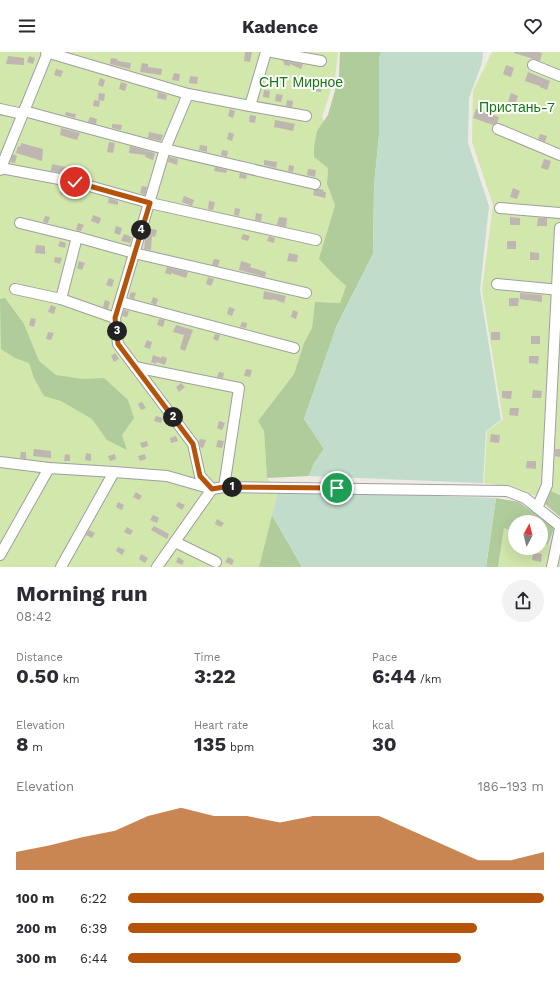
<!DOCTYPE html>
<meta charset="utf-8">
<style>
body{margin:0;font-family:"Work Sans",sans-serif;background:#f2f2f3;color:#2b2b33;height:100vh;display:flex;flex-direction:column;font-size:15px;white-space:nowrap}
*{box-sizing:border-box;margin:0}
p{font-size:13px;color:#7c7c81}
.icon{flex:none;width:22px;height:22px;fill:none;stroke:currentColor;stroke-width:2;stroke-linecap:round;stroke-linejoin:round}
.map{position:relative;height:515px;overflow:hidden}
.drawer{display:flex;flex-direction:column;background:#fff;flex:1}
.drawer>*{flex:none}
.needle{width:26px;rotate:7deg}
.buttons{position:absolute;left:508px;top:463px;display:grid;gap:8px}
.buttons a{display:grid;place-items:center;width:40px;height:40px;border-radius:50%;background:#fff;box-shadow:0 4px 16px #0002;font-size:20px}
.pin{position:absolute;display:grid;place-items:center;width:34px;height:34px;color:#fff;margin:-17px;border:2px solid #fff;border-radius:50%;box-shadow:0 1px 4px #0007}
.km{position:absolute;width:20px;height:20px;margin:-10px;border-radius:50%;background:#222;color:#fff;font-size:11px;line-height:20px;text-align:center}
.round{display:grid;place-items:center;flex:none;width:42px;height:42px;border-radius:21px;background:#f2f2f3}
.head{display:flex;align-items:center;justify-content:space-between;height:68px;padding:0 16px}
h1{font-size:22px;font-weight:700;line-height:30px}
.figures{display:grid;grid-template-columns:repeat(3,1fr);gap:6px;height:68px;padding:4px 16px}
.figures div{display:grid;align-content:center}
.figures b{font-size:20px;font-weight:700}
.figures small{font-size:11px;font-weight:400}
.figures p{font-size:11px}
.chart{height:112px;padding:8px 16px}
.chart p{display:flex;justify-content:space-between}
.chart svg{width:100%;height:72px;margin-top:4px;fill:#b45309;opacity:.7}
ul{padding:0 16px;list-style:none;font-size:13px}
li{display:grid;grid-template-columns:64px 48px 1fr;align-items:center;height:30px}
li i{height:10px;border-radius:5px;background:#b45309}
header{display:flex;justify-content:space-between;align-items:center;height:52px;padding:0 16px;background:#fff;font-size:18px;font-weight:700}
.map>svg:first-child{display:block}
</style>
<header><svg class="icon" aria-label="menu" viewBox="0 0 24 24"><path d="M4 6h16M4 12h16M4 18h16"/></svg>Kadence<svg class="icon" aria-label="heart" viewBox="0 0 24 24"><path d="M12 20l-8-8c-3-5 5-10 8-4 3-6 11-1 8 4z"/></svg></header>
<div class="map">
<svg width="560" height="515" viewBox="0 0 560 515">
<rect width="100%" height="100%" fill="#efeae4"/>
<g fill="#d1e7ac">
<path d="M0,0H338L335,26L322,65L324,69C317,80 313,91 314,105L328,116L327,132L335,153L326,183L334,223L346,234L340,251L315,250L312,276L304,291L294,322L258,369L264,379L267,426L278,439L259,515H0Z"/>
<path d="M492,0H560V443L551,439L546,438L540,445L506,434L484,431L487,379L503,368L482,238L493,153L472,90L473,39Z"/>
<path d="M504,476L515,480V496H541V491L555,495L560,499V515H498Z"/>
</g>
<g fill="#b0cc9b">
<path d="M340,0H381L379,6V83L374,134L373,202L337,273L304,367L324,397L314,411L309,424L267,426L264,379L258,369L294,322L304,291L312,276L315,250L340,251L346,234L334,223L319,207L335,153L327,132L328,116L314,105V95L317,79L328,63L339,24Z"/>
<path d="M5,246L24,272L39,309L56,323L83,327L104,326L128,348L134,366L122,383L127,398L107,388L92,367L61,349L44,344L34,326L29,311L15,306L1,297L0,247Z"/>
<path d="M551,439L560,443V465L545,452Z"/>
<path d="M496,446L519,450L554,476L548,493L541,491V470H515V480L504,476L498,515H486Z"/>
<path d="M272,463L302,515H259Z"/>
</g>
<g fill="#c2dccc">
<path d="M381,0H483L482,11L469,46L468,91L489,154L480,238L501,368L486,379L483,431L309,424L314,411L324,397L304,367L337,273L373,202L374,134L379,83V6Z"/>
<path d="M278,439L496,446L486,515H302L272,463Z"/>
</g>
<g fill="#bfb5b1">
<path d="M245,0H252L250,10L244,9Z"/>
<path d="M514,0H539L542,1L540,9L514,1Z"/>
<path d="M8,4L24,6V13L6,12Z"/>
<path d="M29,4L35,6L33,12L27,10Z"/>
<path d="M111,6L118,7L117,9L131,11L130,17L110,12Z"/>
<path d="M281,8L303,12L301,17L290,12V14L284,13V10Z"/>
<path d="M142,11L148,12V15L162,17L161,23L140,20Z"/>
<path d="M506,13L514,16L511,25L503,22Z"/>
<path d="M56,17L63,19L61,25L54,23Z"/>
<path d="M528,20L550,29L547,38L540,35V34L525,29Z"/>
<path d="M174,21L180,22L179,29L172,28Z"/>
<path d="M190,24L198,25L197,32L189,31Z"/>
<path d="M100,26L105,28L103,35L98,33Z"/>
<path d="M121,30L127,32L125,39L119,37Z"/>
<path d="M316,32L322,33L321,40L314,39Z"/>
<path d="M264,38L270,39L269,46L263,45Z"/>
<path d="M158,40L167,43L166,48L157,46Z"/>
<path d="M99,41L105,42L104,49L98,48Z"/>
<path d="M511,41L518,44L515,52L508,50Z"/>
<path d="M276,42L283,43L281,50L275,49Z"/>
<path d="M94,48L100,49L99,55L93,54Z"/>
<path d="M287,48L293,49L292,55L286,54Z"/>
<path d="M230,57L235,59L233,66L228,64Z"/>
<path d="M476,57L499,65L497,71L493,73L473,66Z"/>
<path d="M66,60L76,62L75,66L65,63Z"/>
<path d="M250,63L256,64L255,71L249,70Z"/>
<path d="M90,65L97,67L96,72L88,70Z"/>
<path d="M275,68L295,72L293,79L274,75Z"/>
<path d="M112,72L122,73L121,78L112,76Z"/>
<path d="M61,76L80,81L77,88L60,83Z"/>
<path d="M149,80L163,83L161,89L148,86Z"/>
<path d="M229,80L234,82L232,89L227,87Z"/>
<path d="M540,82L547,84L545,90L538,87Z"/>
<path d="M109,90L115,91L113,101L107,100Z"/>
<path d="M21,91L43,97L42,109L16,101L18,94L20,95Z"/>
<path d="M200,93L207,94V100L199,98Z"/>
<path d="M130,94L155,101L153,108L145,105L146,103L129,101Z"/>
<path d="M222,98L228,99L227,105L221,103Z"/>
<path d="M13,102L17,104L15,111L10,110Z"/>
<path d="M169,105L178,107L177,113L168,110Z"/>
<path d="M544,107L551,109L548,118L541,116Z"/>
<path d="M264,108L277,110L276,116L264,113Z"/>
<path d="M52,112L70,116L69,122L51,119Z"/>
<path d="M289,113L294,114L293,120L288,119Z"/>
<path d="M215,115L227,118L226,121L214,119Z"/>
<path d="M308,117L316,118L315,125L307,123Z"/>
<path d="M240,121L247,123L246,127L239,126Z"/>
<path d="M142,134L147,135L145,143L140,141Z"/>
<path d="M62,135L77,140L78,138L83,140L81,147L66,142L65,144L60,142Z"/>
<path d="M513,136L520,139L517,147L510,145Z"/>
<path d="M319,137L324,138L323,140H326L325,146L313,143L314,138Z"/>
<path d="M184,144L194,148L192,154L182,150Z"/>
<path d="M109,146L118,149V153L108,151Z"/>
<path d="M209,149L215,150L213,158L208,157Z"/>
<path d="M235,156L240,157L239,164L234,163Z"/>
<path d="M256,161L262,162L261,169L255,168Z"/>
<path d="M93,163L101,166L99,172L91,169Z"/>
<path d="M45,164L50,165L48,171L43,170Z"/>
<path d="M279,165L287,166L286,175L277,173Z"/>
<path d="M510,165L520,166V173H510Z"/>
<path d="M538,166H547V174H537Z"/>
<path d="M78,171L84,173L81,179L76,178Z"/>
<path d="M116,174L122,176L120,183L114,181Z"/>
<path d="M148,176L157,178L155,185L152,184L151,198L144,197L145,187Z"/>
<path d="M124,182L132,185L130,191L121,189Z"/>
<path d="M243,182L250,184L248,189L241,187Z"/>
<path d="M269,184L275,186L274,191L267,189Z"/>
<path d="M60,189L66,191L65,196L58,194Z"/>
<rect x="507" y="189" width="9" height="8"/>
<path d="M36,193L45,194V202L35,201Z"/>
<path d="M530,200L539,201V208H530Z"/>
<path d="M289,201L298,203L297,210L287,209Z"/>
<path d="M55,205L62,206L60,212L54,210Z"/>
<path d="M214,207L220,208L218,214L212,213Z"/>
<path d="M79,209L85,211L82,218L77,216Z"/>
<path d="M241,209L251,212L250,215L266,220L265,225L239,218Z"/>
<path d="M167,215L188,220L186,226L171,221V223L165,221Z"/>
<path d="M208,225L214,227L211,234L206,232Z"/>
<path d="M109,226L114,228L112,235L106,233Z"/>
<path d="M264,239L286,244L284,251L273,247V248L263,247Z"/>
<path d="M131,240L136,241L134,247L129,245Z"/>
<path d="M520,241L542,243V250L520,247Z"/>
<path d="M153,245L158,247L156,253L151,251Z"/>
<path d="M509,246H519L518,254H509Z"/>
<path d="M105,248L110,250L108,257L103,255Z"/>
<path d="M51,253L56,255L54,262L48,260Z"/>
<path d="M229,255L235,257L232,264L227,262Z"/>
<path d="M124,258L129,259L127,265L122,264Z"/>
<path d="M293,258L298,260L296,267L291,265Z"/>
<path d="M31,266L36,267L34,275L29,273Z"/>
<path d="M159,267L165,268L163,275L157,273Z"/>
<path d="M242,270L247,271L246,276L240,275Z"/>
<path d="M176,273L193,278L185,299L180,297L184,283L173,280Z"/>
<path d="M48,280L54,281L51,288L46,287Z"/>
<rect x="491" y="280" width="9" height="8"/>
<path d="M215,282L220,283L218,289L213,287Z"/>
<rect x="531" y="284" width="9" height="8"/>
<path d="M147,288L152,290L150,297L144,295Z"/>
<path d="M115,301L119,307L114,310L111,304Z"/>
<path d="M153,303L161,306L162,304L167,306L165,313L157,310L156,312L151,310Z"/>
<path d="M529,304H539L538,312L529,311Z"/>
<path d="M246,317L252,318L250,325L244,324Z"/>
<path d="M219,320L224,321L223,326L217,325Z"/>
<path d="M181,331L185,335L179,340L176,335Z"/>
<path d="M533,338L542,339L541,346H532Z"/>
<path d="M502,339H512L511,347L502,346Z"/>
<path d="M142,350L146,356L141,358L138,352Z"/>
<path d="M510,356H519L518,364L509,363Z"/>
<path d="M156,364L163,366L161,371L154,369Z"/>
<path d="M219,369L225,371L222,378L217,376Z"/>
<path d="M491,382L500,383L499,391L490,390Z"/>
<path d="M176,384L178,389L171,391L170,386Z"/>
<path d="M200,387L206,388L203,396L200,395L199,390Z"/>
<path d="M218,388L224,389L222,396L216,395Z"/>
<path d="M147,389L148,394L142,396L140,391Z"/>
<path d="M34,397L51,399V406L33,404Z"/>
<path d="M555,397H560V405L555,404Z"/>
<path d="M21,400H26V407L20,406Z"/>
<path d="M86,401L91,402V409L85,408Z"/>
<path d="M65,402L70,403V409H64Z"/>
<path d="M115,402L116,407L110,409L108,404Z"/>
<path d="M145,402L146,407L140,409L138,404Z"/>
<path d="M527,409H536V417L526,416Z"/>
<path d="M136,440L142,444L139,448L133,445Z"/>
<path d="M118,450L124,453L122,458L116,455Z"/>
<path d="M178,450L185,453L182,458L176,454Z"/>
<path d="M153,463L159,466L157,471L150,468Z"/>
<path d="M217,467L224,471L221,475L215,472Z"/>
<path d="M154,474L169,482L167,487L151,478Z"/>
<path d="M127,475L133,479L130,483L124,480Z"/>
<path d="M89,478L95,481L92,486L86,483Z"/>
<path d="M118,495L125,498L122,503L116,499Z"/>
<path d="M533,501L542,502L541,510L532,508Z"/>
<path d="M141,502L148,506L145,511L139,507Z"/>
<path d="M178,505L184,509L182,513L176,510Z"/>
<path d="M228,505L234,508L232,513L225,510Z"/>
</g>
<g fill="none" stroke-linecap="round" stroke-linejoin="round">
<g stroke="#9f9f9f" stroke-width="12">
<g id="minor">
<path d="M46,0L188,42"/>
<path d="M272,0L321,9"/>
<path d="M533,13L560,24"/>
<path d="M250,54L306,64"/>
<path d="M0,57L23,62"/>
<path d="M24,59L165,97L315,132"/>
<path d="M498,77L560,103"/>
<path d="M1,116L75,130L150,151L316,188"/>
<path d="M0,118L48,0"/>
<path d="M500,156L560,161"/>
<path d="M20,171L77,185L134,201L306,241"/>
<path d="M497,232L560,238"/>
<path d="M15,237L61,247L115,266"/>
<path d="M61,247L77,185"/>
<path d="M121,250L294,296"/>
<path d="M135,315L239,336L224,435"/>
<path d="M0,410L49,416L114,420L167,424L212,437L224,435L507,439L525,446L560,474"/>
<path d="M537,456L547,433L560,176"/>
<path d="M175,490L216,510"/>
<path d="M0,503L49,416"/>
<path d="M61,515L114,420"/>
<path d="M157,515L212,437L200,424L193,392L118,292L115,266L165,97L188,42L250,54L266,0"/>
<path d="M552,515L560,476"/>
</g>
</g>
<use href="#minor" stroke="#fff" stroke-width="10"/>
</g>
<g fill="none" stroke-linecap="round" stroke-linejoin="round">
<g stroke="#fff" stroke-width="8">
<path id="route" d="M75,130L150,151L115,266L118,292L193,392L200,424L212,437L224,435L337,436"/>
</g>
<use href="#route" stroke="#b45309" stroke-width="5"/>
</g>
<g text-anchor="middle" dominant-baseline="central" stroke-width="4" stroke-linejoin="round" paint-order="stroke">
<g font-size="14" fill="#157810" stroke="#fff">
<text x="301" y="30">СНТ Мирное</text>
<text x="517" y="55">Пристань-7</text>
</g>
</g>
</svg>
<div class="buttons">
<a><svg class="needle" viewBox="-14 -14 28 28"><path d="M0-13l5 13h-10z" fill="#e53935"/><path d="M0 13l5-13h-10z" fill="#7c7c81"/></svg></a>
</div>
<div class="pin" style="left:337px;top:436px;background:#1e9e55"><svg class="icon" aria-label="arrive" viewBox="0 0 24 24"><path d="M6 21V4h12l-3 4 3 4H6"/></svg></div>
<div class="pin" style="left:75px;top:130px;background:#d93025"><svg class="icon" aria-label="check" viewBox="0 0 24 24"><path d="M5 12l5 5 9-10"/></svg></div>
<b class="km" style="left:232px;top:435px">1</b>
<b class="km" style="left:173px;top:365px">2</b>
<b class="km" style="left:117px;top:279px">3</b>
<b class="km" style="left:141px;top:178px">4</b>
</div>
<section class="drawer">
<div class="head"><div><h1>Morning run</h1><p>08:42</p></div><a class="round"><svg class="icon" aria-label="share" viewBox="0 0 24 24"><path d="M12 15V3M7 8l5-5 5 5M5 13v7h14v-7"/></svg></a></div>
<div class="figures">
<div><p>Distance</p><b>0.50<small> km</small></b></div>
<div><p>Time</p><b>3:22</b></div>
<div><p>Pace</p><b>6:44<small> /km</small></b></div>
</div>
<div class="figures">
<div><p>Elevation</p><b>8<small> m</small></b></div>
<div><p>Heart rate</p><b>135<small> bpm</small></b></div>
<div><p>kcal</p><b>30</b></div>
</div>
<div class="chart"><p><span>Elevation</span>186–193 m</p>
<svg viewBox="0 0 160 44" preserveAspectRatio="none"><path d="M0 44V33L10 29L20 24L30 20L40 11L50 6L60 11L70 11L80 15L90 11L100 11L110 11L120 20L130 29L140 38L150 38L160 33V44z"/></svg>
</div>
<ul>
<li><b>100 m</b>6:22<i style="width:100%"></i></li>
<li><b>200 m</b>6:39<i style="width:84%"></i></li>
<li><b>300 m</b>6:44<i style="width:80%"></i></li>
</ul>
</section>
